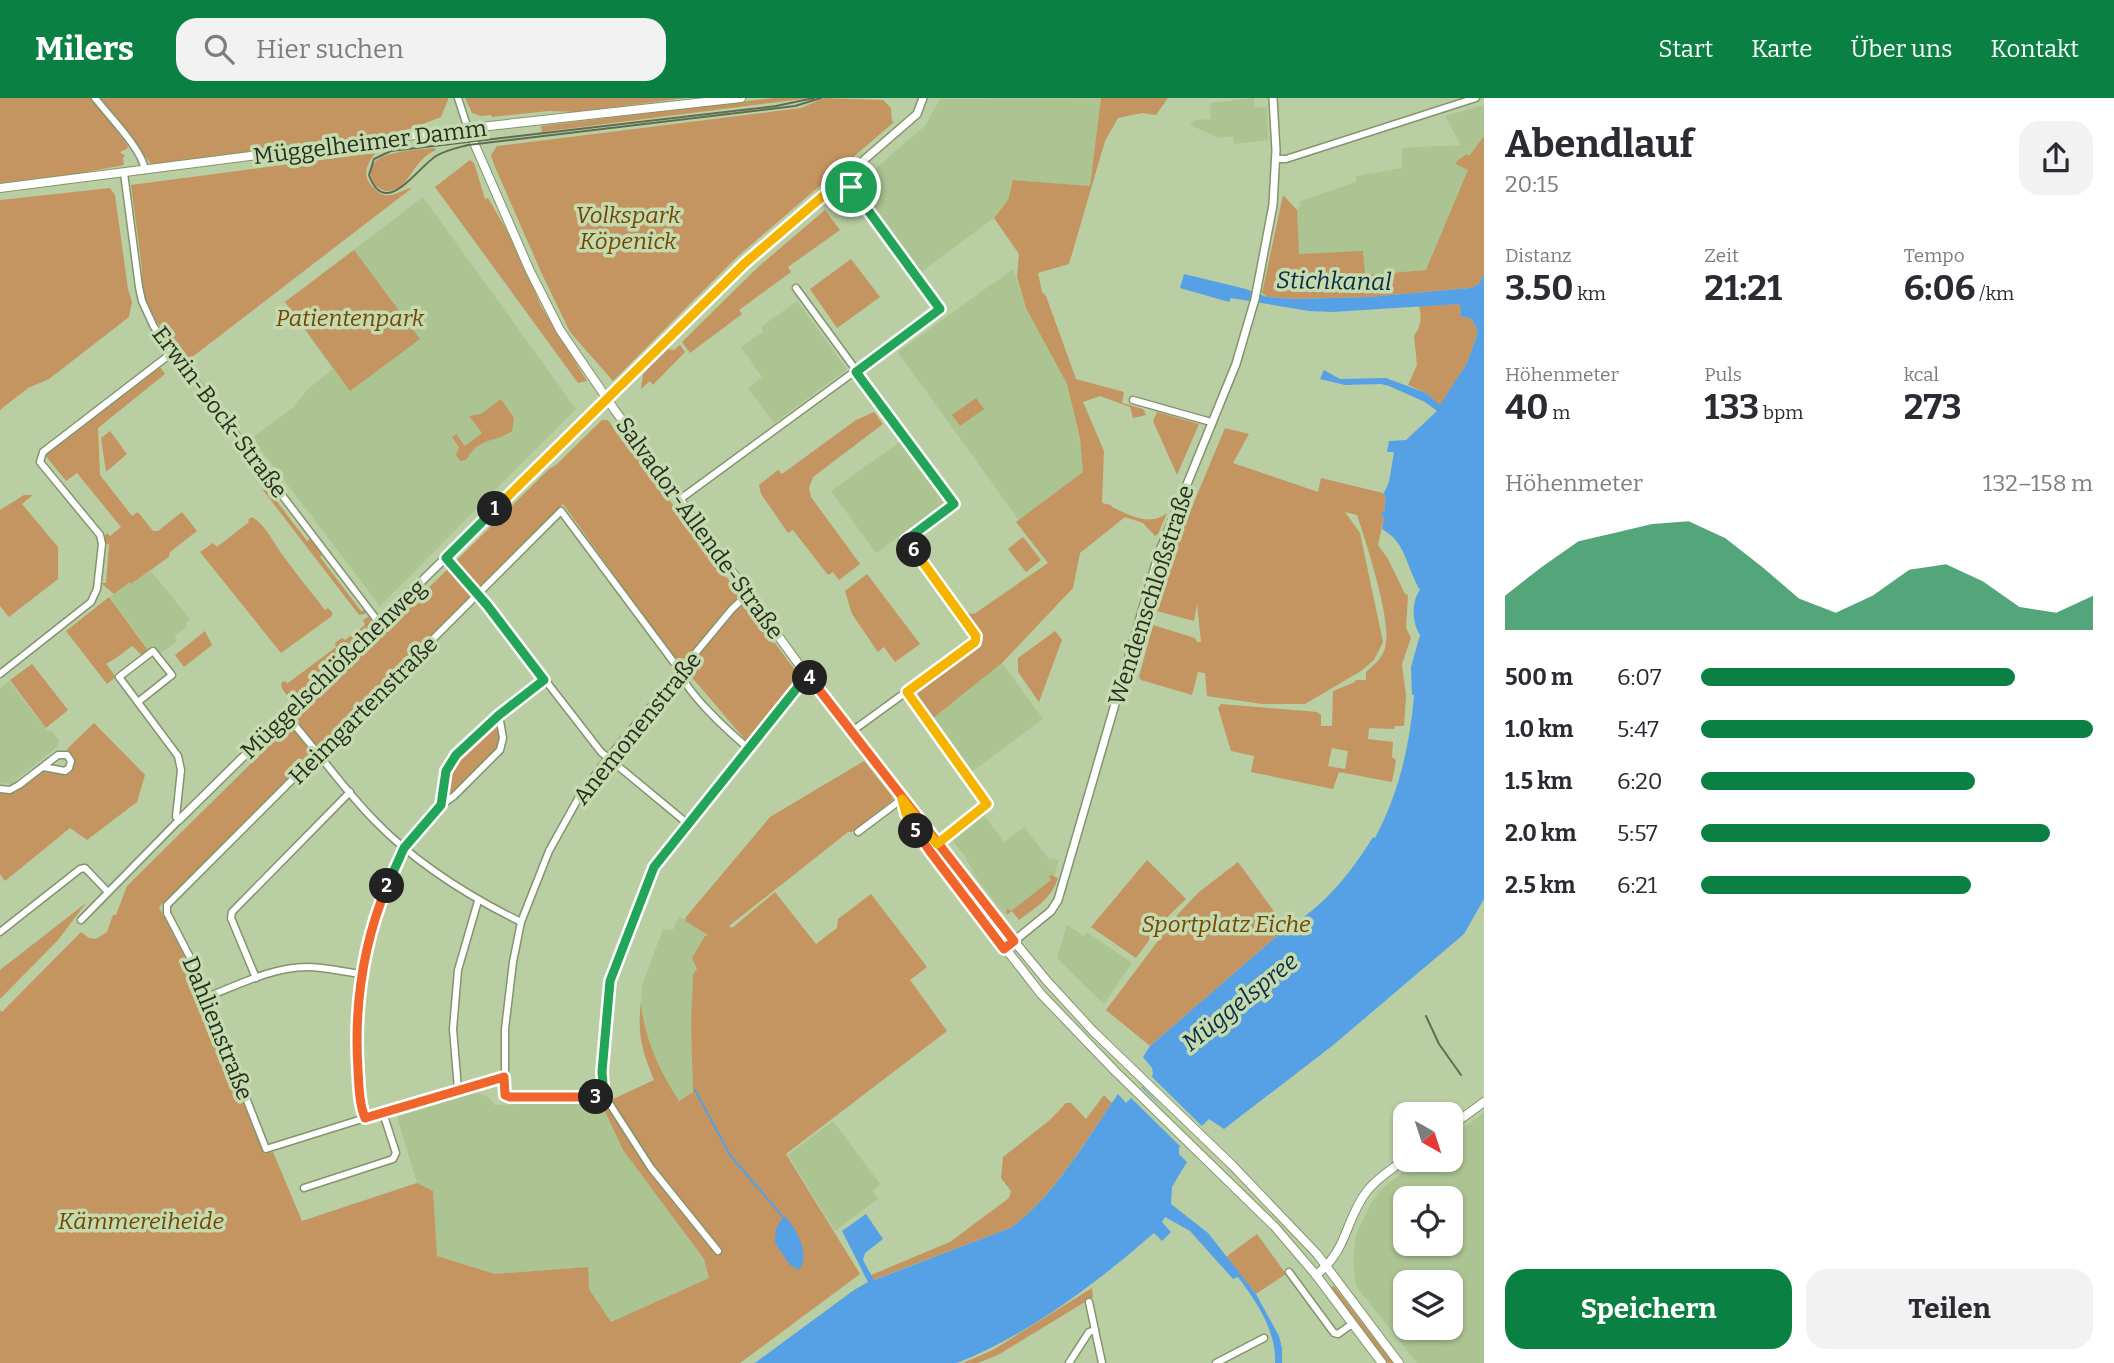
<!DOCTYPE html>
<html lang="de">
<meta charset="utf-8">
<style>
body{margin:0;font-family:Bitter,serif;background:#f2f2f3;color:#2b2b33;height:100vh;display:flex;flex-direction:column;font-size:26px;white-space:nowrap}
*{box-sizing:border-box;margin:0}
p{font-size:23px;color:#7c7c81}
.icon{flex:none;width:38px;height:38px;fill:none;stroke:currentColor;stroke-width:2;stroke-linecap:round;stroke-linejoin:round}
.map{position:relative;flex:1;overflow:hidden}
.details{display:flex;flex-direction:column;background:#fff;width:630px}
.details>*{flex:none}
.needle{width:46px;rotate:141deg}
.controls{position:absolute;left:1393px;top:1004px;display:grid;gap:14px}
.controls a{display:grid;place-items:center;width:70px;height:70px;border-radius:14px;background:#fff;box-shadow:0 2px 5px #0004;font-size:35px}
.pin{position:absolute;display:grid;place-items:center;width:60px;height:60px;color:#fff;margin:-30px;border:4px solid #fff;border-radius:50%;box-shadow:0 2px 7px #0007}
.km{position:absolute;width:35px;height:35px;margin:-18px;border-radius:50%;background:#222;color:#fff;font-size:19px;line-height:35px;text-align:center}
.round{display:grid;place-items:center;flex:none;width:74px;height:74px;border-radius:21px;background:#f2f2f3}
.summary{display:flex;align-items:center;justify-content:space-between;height:119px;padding:0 21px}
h1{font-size:38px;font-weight:700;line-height:52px}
.figures{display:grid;grid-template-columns:repeat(3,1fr);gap:10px;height:119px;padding:7px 21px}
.figures div{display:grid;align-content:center}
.figures b{font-size:35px;font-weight:700}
.figures small{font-size:19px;font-weight:400}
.figures p{font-size:19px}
.chart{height:196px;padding:14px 21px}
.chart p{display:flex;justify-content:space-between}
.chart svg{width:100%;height:126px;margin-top:7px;fill:#0b8043;opacity:.7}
.primary-button{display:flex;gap:14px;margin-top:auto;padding:14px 21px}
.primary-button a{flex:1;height:80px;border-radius:21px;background:#0b8043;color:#fff;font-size:28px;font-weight:700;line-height:80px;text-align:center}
.primary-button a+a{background:#f2f2f3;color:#2b2b33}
ul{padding:0 21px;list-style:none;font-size:23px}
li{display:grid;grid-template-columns:112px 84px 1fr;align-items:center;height:52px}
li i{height:18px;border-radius:9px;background:#0b8043}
header{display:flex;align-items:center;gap:42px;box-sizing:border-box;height:98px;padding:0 35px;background:#0b8043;color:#fff}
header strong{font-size:33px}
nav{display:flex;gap:38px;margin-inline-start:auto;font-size:24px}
.search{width:490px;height:63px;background:#f2f2f3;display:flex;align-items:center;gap:18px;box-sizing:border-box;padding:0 24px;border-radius:21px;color:#7c7c81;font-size:26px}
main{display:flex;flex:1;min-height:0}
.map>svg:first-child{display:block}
</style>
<header>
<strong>Milers</strong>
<div class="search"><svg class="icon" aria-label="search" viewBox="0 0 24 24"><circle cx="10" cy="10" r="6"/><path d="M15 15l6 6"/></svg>Hier suchen</div>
<nav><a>Start</a><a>Karte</a><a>Über uns</a><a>Kontakt</a></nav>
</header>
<main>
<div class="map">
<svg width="1484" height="1265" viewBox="0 0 1484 1265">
<rect width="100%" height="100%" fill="#b9cea2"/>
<g fill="#acc392" fill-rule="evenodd">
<path d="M1101,0L1090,88L1013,82L1008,102L994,120L920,175L856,87L925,28L940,1Z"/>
<path d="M1254,0L1255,10L1267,9L1268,42L1234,46L1233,38L1219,40L1190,27L1195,22L1211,21L1210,5Z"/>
<path d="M1484,7V38L1468,58L1456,66L1469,72L1426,172L1364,177L1299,156L1297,112L1301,106L1298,104L1356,84V78L1402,70V50L1461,47L1445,18Z"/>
<path d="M423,99L576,311L380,508L252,340L293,310L307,292L333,271L285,204Z"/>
<path d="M1013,171L1026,210L1067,286L1083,357V374L1019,422L899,256V253Z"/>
<path d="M797,203L846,270L845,273L774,325L748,290L762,279L741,249L763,234L761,229Z"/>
<path d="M900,344L944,404L943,407L876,455L831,393Z"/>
<path d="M151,473L190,521L185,525L187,528L174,539L177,543L160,556L153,547L148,551L110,499L130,484L132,485Z"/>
<path d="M1002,565L1043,621L970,675L932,621Z"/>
<path d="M9,583L47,632L51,633L59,642L57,649L11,686L0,685V590Z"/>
<path d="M985,715V719L1004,744L1024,729L1048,760L1059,762L1051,788L1016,818L1012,813L1005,817L977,781L964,757L951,741Z"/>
<path d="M679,818L708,837L692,860L698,871L693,876L691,925L693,994L678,1003L652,956L646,940L641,904L642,888L663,831L673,832Z"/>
<path d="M1067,827L1084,838L1087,834L1132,865L1104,906L1057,860Z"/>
<path d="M476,994L490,1000L494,1007L600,1003L623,1052L704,1161L709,1180L611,1224L589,1191L587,1169L495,1176L437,1158L433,1093L417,1085L397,1019Z"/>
<path d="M1484,1015V1265H1417L1356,1188L1353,1165L1356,1137L1371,1105L1384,1089L1419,1062H1451V1039ZM1405,1101H1451V1146H1405ZM1405,1185H1451V1230H1405Z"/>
<path d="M833,1023L880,1086L872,1093L878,1101L835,1133L788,1057Z"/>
</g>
<g fill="#c49561" fill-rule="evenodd">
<path d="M0,0H92L128,48L127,51L120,54L125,58L123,60L124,67L76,76L0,85Z"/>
<path d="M99,0H448V2L441,19L397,36L151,66Z"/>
<path d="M465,0H686L575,14L549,13L492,19L491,17L481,18L472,15Z"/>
<path d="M773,0H810L542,34L541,28Z"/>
<path d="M824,0L883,2L891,10L892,23L894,24L737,159L613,283L570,234L541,174L495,69L491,57L497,48L801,10Z"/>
<path d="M1101,0H1168L1156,17L1142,15L1118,20L1105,43L1069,166L1038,175L1042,194L1046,198L1076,281L1124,294L1122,305L1143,311L1146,317L1133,320L1130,309L1100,298L1083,304L1104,353L1102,405L1111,407L1112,409C1130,417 1150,429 1167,415L1158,436L1155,438L1143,425L1125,419L1080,455L1073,490L1002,565L932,621L915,599L914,593L983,542L967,519L966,515L974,516L1048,465L1016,424L1083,374L1080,341L1067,286L1026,210L1017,179L1019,156L994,120L1008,102L1013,82L1090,88Z"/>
<path d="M1484,38V177L1478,187L1470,190L1369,199L1294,201L1267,199L1262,195L1283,97L1297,112L1299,156L1363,153L1365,177L1426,172L1468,72L1456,66L1457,63L1467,56L1469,58Z"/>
<path d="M435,50L436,52C430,55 425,58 421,63C409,75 405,93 385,93C378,90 372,86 371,78C365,52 419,52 435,50Z"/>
<path d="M375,55C366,68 361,79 375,91C378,94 380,96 384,97C395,99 403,91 412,90L187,263L150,215L141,192L142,171L131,87Z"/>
<path d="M470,62L474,65L485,101L488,100L516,148L541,208L587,283L578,285L435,89Z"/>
<path d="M110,90L115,97L128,191L132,204L129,219L49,281L28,290L0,312V102Z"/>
<path d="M825,112L840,132L788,169L791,174L739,212L742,216L690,255L682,244L757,170Z"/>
<path d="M354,152L420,241L350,293L285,204Z"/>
<path d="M851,161L880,199L837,230L810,191Z"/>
<path d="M1459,206L1461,212L1460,218L1472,221L1478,234L1467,265L1440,308L1426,295L1408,287L1417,267L1414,238C1421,228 1422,221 1419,208Z"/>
<path d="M680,247L685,254L653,287L650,283L641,291L643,276L668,251L674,252Z"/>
<path d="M160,269L165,276L98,330L100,377L132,418L138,414L153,433H158L182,414L197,433L170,454L169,459L131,486L130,484L114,496L101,485H106L109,446L104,445L103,440L107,435L110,438L121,429L77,375L66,383L45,357Z"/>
<path d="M976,300L984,311L960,328L952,317Z"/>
<path d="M501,301L514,320L512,333C494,346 480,338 466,362L460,363L456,357L459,349L452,339L456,336L465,348L482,335L469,318L481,316Z"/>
<path d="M874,314L883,326L813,379L809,390L811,399L860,466L839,482L833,474L828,477L793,432L788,435L761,396L759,387L778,372L782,376L856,322Z"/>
<path d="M1157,314L1199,326L1177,377L1153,323Z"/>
<path d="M602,322H608L620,340L631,350L800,579L748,645L666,549L563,406L313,658L159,809L190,869L264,1056L273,1054L302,1123L417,1085L433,1093L437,1158L495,1176L588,1169L589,1191L611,1224L709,1180L704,1161L623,1052L600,1003L613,1001L654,982C642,954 637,935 641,904C644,940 659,972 679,1003L693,994L691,926L693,876L697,871L692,860L705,838L708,837L685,823L686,819L770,719L864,663L892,698L893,702L852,734H848L729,828L732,830L775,794L816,846L837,830L838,821L871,796L927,869L910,882L947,933L786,1056L860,1176L740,1265H0V912L2,914L81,834L89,840L96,841L107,834L113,817H116L127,788L549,371L556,367Z"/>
<path d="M1225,330L1249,336L1233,365L1318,394L1321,380L1383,395V397L1386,398L1384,414L1381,417L1384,420L1378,447L1388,461L1405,496L1408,497L1406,530L1411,540L1402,566L1406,598L1404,628H1395L1394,631L1369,630L1368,641L1393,644L1392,659L1396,662L1392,684L1339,674L1333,691L1251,674L1254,658L1231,653L1218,610L1221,606L1317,614L1321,617V628H1332L1333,593L1355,584L1356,582H1366V574C1376,565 1385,558 1386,544C1390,518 1366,444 1357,417L1345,414L1360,435L1383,544L1374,562L1361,573L1305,606H1262L1207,598L1205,575L1198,574L1192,597L1141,582L1139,579L1153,527L1195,540L1197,544H1201L1197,506L1194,523L1157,513L1177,445ZM1332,650L1348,653L1345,671L1328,668Z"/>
<path d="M110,333L127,356L106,374L101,340Z"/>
<path d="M266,387H271L268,392L307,443L311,440L323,456L320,459L361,513L366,512L365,516L359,517L263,392Z"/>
<path d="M24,397H33L22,406L58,449V481L9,519L0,508V412Z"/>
<path d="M252,419C266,427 274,446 284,459C297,477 312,495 325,512L328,510L332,514V518L281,555L200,454L213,445L217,449L249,424L248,422Z"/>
<path d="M1023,439L1041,462L1026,474L1008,451Z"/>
<path d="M867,476L920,546L895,564L884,549L878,554L852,516L845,493Z"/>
<path d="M109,499L147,551L150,550L152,552L143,558L132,548C122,556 116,560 106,566L116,579L107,586L66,533Z"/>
<path d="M368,519L372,521L369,527L293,601C287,598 281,592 281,585L284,583L288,585L336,549L335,545L342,540L345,542L365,527L363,522Z"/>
<path d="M205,533L212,547L184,569L175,557Z"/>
<path d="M1055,533L1062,542L1039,604L1018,574V560Z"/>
<path d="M32,566L68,612L46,630L10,582Z"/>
<path d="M494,624L499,625L501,647L453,697L446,700L444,698C449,661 468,648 494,624Z"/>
<path d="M94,625L145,677L137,704L87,742L70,730L5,783L0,776V693L18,692L43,674L69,676L73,671L74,662L67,651Z"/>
<path d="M1147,762L1186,801L1163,823L1136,860L1091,829Z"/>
<path d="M1238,764L1286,830L1150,948L1106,912L1179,815L1199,794Z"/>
<path d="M1051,777L1058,780C1052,800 1035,810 1019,822L1012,813L1007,817V810L1011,813L1051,782L1049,778Z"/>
<path d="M86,805L58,842L0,901V872Z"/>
<path d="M1104,997L1112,1005C1084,1045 1050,1103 1010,1130L873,1182L871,1177L950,1144L1009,1100L1011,1093L1001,1080L1003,1059L1051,1021L1066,1005H1071L1086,1021Z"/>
<path d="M1257,1136L1286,1176L1256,1196L1226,1159Z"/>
<path d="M1334,1188L1393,1265H1387L1334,1196L1330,1190Z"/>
<path d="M1092,1190L1093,1199L998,1257L978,1265H963L993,1252Z"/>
</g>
<g fill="#56a1e6">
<path d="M1184,176L1246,191L1267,199L1294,201L1369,199L1470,190L1478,187L1484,177V801L1464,836L1332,948L1224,1031L1209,1021L1179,1050V1056L1187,1064L1172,1089L1171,1106L1208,1135L1256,1196L1279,1238L1282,1250V1265H1275C1277,1234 1256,1203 1238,1179L1233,1181L1190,1133L1165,1119L1162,1124L1171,1134L1162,1143L1154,1135C1095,1186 1030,1236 957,1265H755L854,1192L868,1184L842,1133L866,1116L883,1141L865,1155L863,1162L874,1182L1010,1130C1052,1102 1088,1039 1118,996L1126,1005L1151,980L1153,976L1152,970L1143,959L1150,948L1286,830C1323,810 1351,775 1373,739L1375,740C1399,695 1410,647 1414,597H1412L1411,569L1420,537C1412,525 1411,504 1420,492C1406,469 1407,445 1382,431L1384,420L1381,417L1382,414H1384L1386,398L1383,397L1389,384L1394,354H1387L1389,343L1406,342L1437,313L1425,304L1389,288L1381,286L1345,287L1320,281L1324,272L1340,281L1386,280L1426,295L1440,307L1467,265L1478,234L1472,221L1460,218L1461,212L1459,206L1332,214L1309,213L1231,200L1229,204L1180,190Z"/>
<path d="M784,1118C796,1128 811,1158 799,1172L790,1167L775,1145L776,1130Z"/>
</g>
<path fill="#b9cea2" d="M1149,976L1204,1030L1183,1051L1129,998L1140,988L1163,1010L1141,987L1148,982Z"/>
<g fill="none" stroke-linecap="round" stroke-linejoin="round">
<path stroke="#56a1e6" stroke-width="2" d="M695,992L730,1057L782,1118"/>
<g stroke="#82956c" stroke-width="9">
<g id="minor">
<path d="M95,0C109,18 142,51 145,72"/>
<path d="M458,0L468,31"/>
<path d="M1276,61H1286L1476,0"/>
<path d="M124,75L139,189L142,203L154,229L380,526"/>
<path d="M796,190L954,406L906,442L976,538L975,544L851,634"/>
<path d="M1133,302L1211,324"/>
<path d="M679,402L940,211L844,80"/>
<path d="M446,460L487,507L601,654L688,726"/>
<path d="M0,576L91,504L97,491L102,446L100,437L40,364L43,354L173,254"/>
<path d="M907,594L987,706L937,746"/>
<path d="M286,617C317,652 343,691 376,724C418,767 468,798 521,824"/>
<path d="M0,691L10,692L19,687L58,657H67L71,663L69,670L65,673L43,669"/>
<path d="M441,707C446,659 464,647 499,617"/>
<path d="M858,734L902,701"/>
<path d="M81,822L179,722L176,719L181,672L178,658L119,579L153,553L172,577L138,604"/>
<path d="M0,834L80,771L85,770L108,794"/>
<path d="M256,880L231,820L232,814L350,694"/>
<path d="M207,899C238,887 273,869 307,869C325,869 344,874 362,876"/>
<path d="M504,979L458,991L266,1051L194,867L167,815V807L561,413L678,570C685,594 728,633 748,650"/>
<path d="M458,991L453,931L458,872L478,803"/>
<path d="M604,997L599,999L505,997V931L513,864L521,824L549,753L579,699L604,665L732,511L748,496"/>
<path d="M365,1020L360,997L356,936L368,845L378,808L398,760L408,744L441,707L454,698L500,652L503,640L499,617L544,582"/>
<path d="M304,1090L393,1061L396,1055L383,1015"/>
<path d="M718,1153L651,1070L604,997L602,974L610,883L657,764L801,585L808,579"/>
<path d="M1289,1174L1334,1235L1338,1236L1352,1226"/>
<path d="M1089,1204L1102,1265"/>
<path d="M1069,1265L1089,1234L1095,1232"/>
<path d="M1216,1265L1264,1240"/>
</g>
</g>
<g stroke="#82956c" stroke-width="10">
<g id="tertiary">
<path d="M179,722L745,165L917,16L923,0"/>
<path d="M1014,843L1051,813L1058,802L1159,455L1236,266L1255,201L1273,107L1276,52L1273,0"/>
</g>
</g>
<g stroke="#82956c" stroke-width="10">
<g id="secondary">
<path d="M468,31L530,173L560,232L614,311L808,579L981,803L1047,883L1093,933L1232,1067L1317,1156L1399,1265"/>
<path d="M0,90L453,32L741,0"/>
<path d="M903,707L906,716L929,752L1041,896L1115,973L1275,1129L1316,1177L1382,1265"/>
<path d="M1451,1028L1484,1004"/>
<path d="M1316,1177C1349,1151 1344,1123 1367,1093C1377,1080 1392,1071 1405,1061"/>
</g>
</g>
<use href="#minor" stroke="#fff" stroke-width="6"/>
<use href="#tertiary" stroke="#fff" stroke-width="7"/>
<use href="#secondary" stroke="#fff" stroke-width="8"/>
<g stroke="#616d51" stroke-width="2">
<path d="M814,0L776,8L391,53L374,61L369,77C385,122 417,70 436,58C446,52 457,50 468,47L795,8L821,0"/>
<path d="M1426,918L1439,946L1461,977"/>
</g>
</g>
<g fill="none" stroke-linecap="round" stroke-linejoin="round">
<g stroke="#fff" stroke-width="14">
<path id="split-1" d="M495,411L745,165L844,80L851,89"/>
</g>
<g stroke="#fff" stroke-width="14">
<path id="split-2" d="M387,788L404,750L441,707L446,673L456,657L499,617L544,582L487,507L446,460L495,411"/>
</g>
<g stroke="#fff" stroke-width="14">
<path id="split-3" d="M387,788C363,846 354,909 358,972C359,988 359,1005 365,1020L504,979L505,997L510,999H596"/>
</g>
<g stroke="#fff" stroke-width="14">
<path id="split-4" d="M596,999L604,997L602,974L610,883L654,769L801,585L808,579L810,580"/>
</g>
<g stroke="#fff" stroke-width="14">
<path id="split-5" d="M810,580L1014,843L1004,851L929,752L916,733"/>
</g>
<g stroke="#fff" stroke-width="14">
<path id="split-6" d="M914,452L976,538L975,544L907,594L987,706L937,746L902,701L906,716L916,733"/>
</g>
<g stroke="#fff" stroke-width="14">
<path id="split-7" d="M851,89L940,211L856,274L954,406L906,442L914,452"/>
</g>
<use href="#split-1" stroke="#f5b400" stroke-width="9"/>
<use href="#split-2" stroke="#22a559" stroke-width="9"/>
<use href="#split-3" stroke="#f0652b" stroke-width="9"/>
<use href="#split-4" stroke="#22a559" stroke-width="9"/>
<use href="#split-5" stroke="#f0652b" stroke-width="9"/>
<use href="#split-6" stroke="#f5b400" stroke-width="9"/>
<use href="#split-7" stroke="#22a559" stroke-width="9"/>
</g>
<g text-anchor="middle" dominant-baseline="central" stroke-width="7" stroke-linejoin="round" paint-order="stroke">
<g font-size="23" fill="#272e1d" stroke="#c5dbaf">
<text transform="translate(370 44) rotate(-7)">Müggelheimer Damm</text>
<text transform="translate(220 314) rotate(53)">Erwin-Bock-Straße</text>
<text transform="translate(700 430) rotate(54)">Salvador-Allende-Straße</text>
<text transform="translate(1151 497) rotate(-72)">Wendenschloßstraße</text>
<text transform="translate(333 571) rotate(-44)">Müggelschlößchenweg</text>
<text transform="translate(363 612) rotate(-45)">Heimgartenstraße</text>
<text transform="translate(637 630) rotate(-51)">Anemonenstraße</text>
<text transform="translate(218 930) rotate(68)">Dahlienstraße</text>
</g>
<g font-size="23" font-style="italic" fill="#744705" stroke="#c5dbaf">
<text x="628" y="117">Volkspark<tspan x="628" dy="26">Köpenick</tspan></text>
<text x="350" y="220">Patientenpark</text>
<text x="1226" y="826">Sportplatz Eiche</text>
<text x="141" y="1123">Kämmereiheide</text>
</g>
<g font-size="24" font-style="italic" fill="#0b2b46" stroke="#c5dbaf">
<text transform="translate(1334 183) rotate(1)">Stichkanal</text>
<text transform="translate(1240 904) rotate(-39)">Müggelspree</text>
</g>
</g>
</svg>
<div class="controls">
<a><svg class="needle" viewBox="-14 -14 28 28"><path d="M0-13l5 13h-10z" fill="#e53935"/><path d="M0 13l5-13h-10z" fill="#7c7c81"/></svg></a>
<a><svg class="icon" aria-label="locate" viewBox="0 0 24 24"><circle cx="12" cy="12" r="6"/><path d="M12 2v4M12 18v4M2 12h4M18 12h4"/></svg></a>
<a><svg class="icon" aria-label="layers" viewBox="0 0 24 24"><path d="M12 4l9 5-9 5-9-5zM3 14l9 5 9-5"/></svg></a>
</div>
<div class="pin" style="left:851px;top:89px;background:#1e9e55"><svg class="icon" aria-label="arrive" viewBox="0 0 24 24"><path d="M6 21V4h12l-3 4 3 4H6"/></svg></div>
<b class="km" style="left:495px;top:411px">1</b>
<b class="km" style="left:387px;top:788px">2</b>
<b class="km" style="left:596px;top:999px">3</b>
<b class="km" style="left:810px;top:580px">4</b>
<b class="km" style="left:916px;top:733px">5</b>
<b class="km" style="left:914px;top:452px">6</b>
</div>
<section class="details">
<div class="summary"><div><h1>Abendlauf</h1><p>20:15</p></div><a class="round"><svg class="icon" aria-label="share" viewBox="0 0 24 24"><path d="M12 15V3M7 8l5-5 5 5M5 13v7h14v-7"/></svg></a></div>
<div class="figures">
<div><p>Distanz</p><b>3.50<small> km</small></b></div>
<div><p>Zeit</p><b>21:21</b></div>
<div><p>Tempo</p><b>6:06<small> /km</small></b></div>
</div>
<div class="figures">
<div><p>Höhenmeter</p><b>40<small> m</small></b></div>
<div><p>Puls</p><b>133<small> bpm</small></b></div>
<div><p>kcal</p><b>273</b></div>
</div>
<div class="chart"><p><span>Höhenmeter</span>132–158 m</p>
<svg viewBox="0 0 160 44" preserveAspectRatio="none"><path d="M0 44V32L10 22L20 13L30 10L40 7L50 6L60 12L70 22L80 33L90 38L100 32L110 23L120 21L130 27L140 36L150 38L160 32V44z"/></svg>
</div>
<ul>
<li><b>500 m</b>6:07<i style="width:80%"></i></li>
<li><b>1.0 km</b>5:47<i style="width:100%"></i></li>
<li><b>1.5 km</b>6:20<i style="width:70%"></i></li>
<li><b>2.0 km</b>5:57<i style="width:89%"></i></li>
<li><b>2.5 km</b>6:21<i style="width:69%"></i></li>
</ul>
<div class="primary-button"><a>Speichern</a><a>Teilen</a></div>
</section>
</main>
